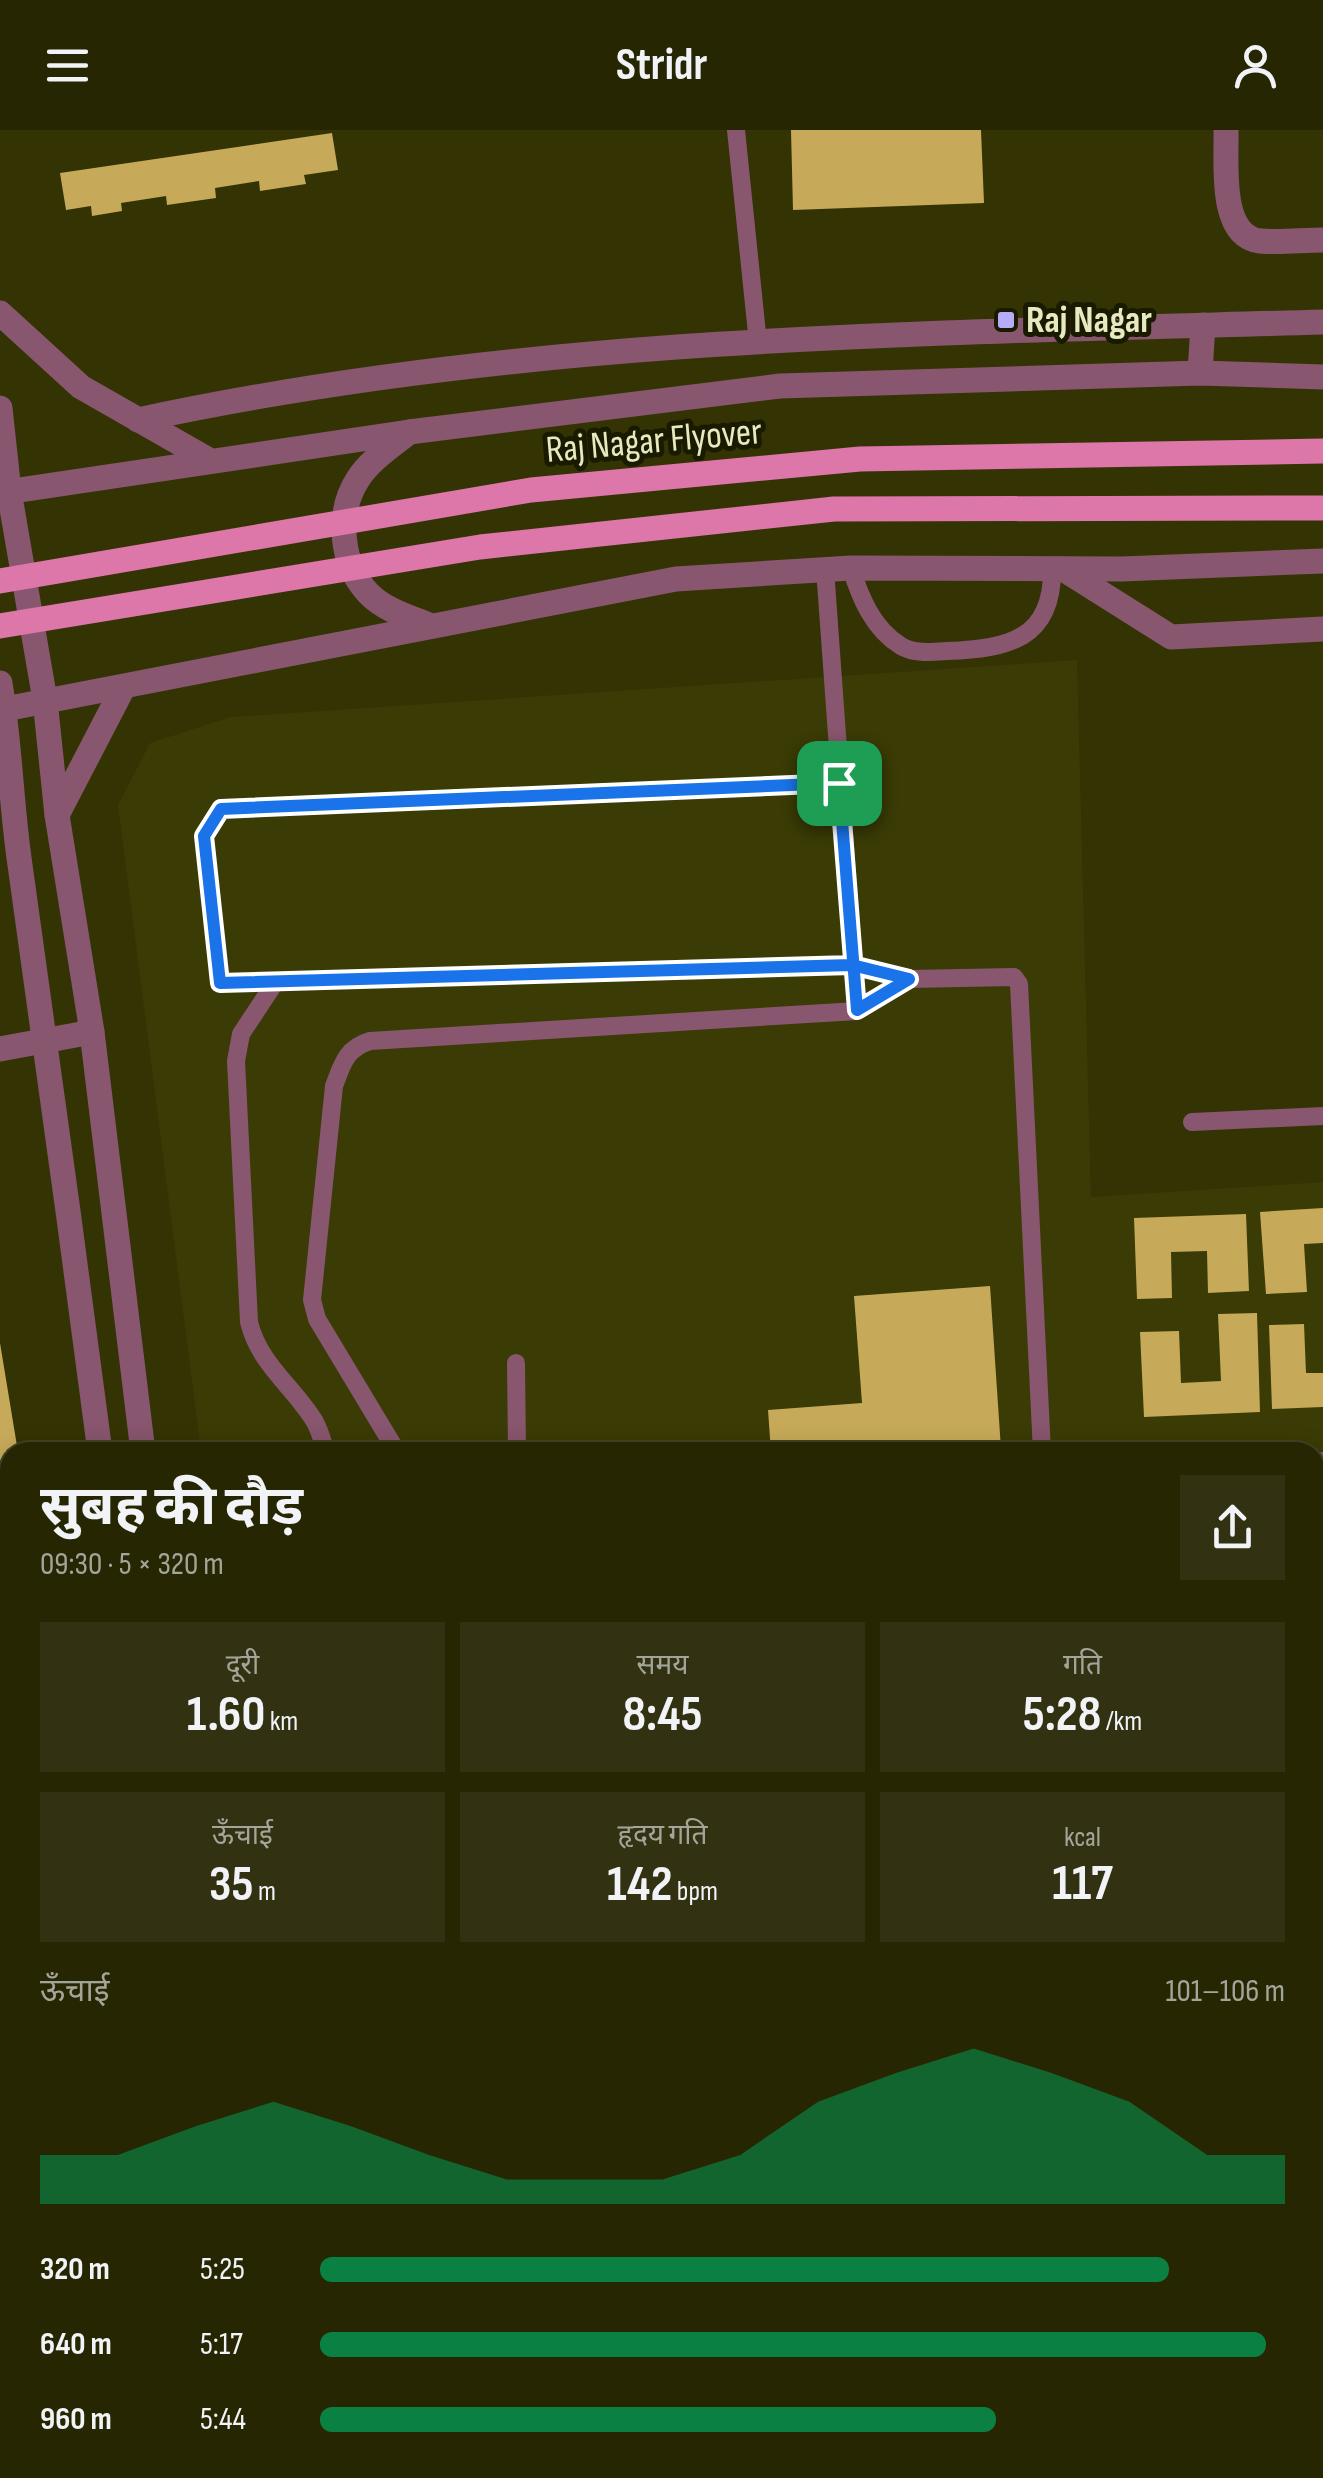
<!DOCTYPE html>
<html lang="hi">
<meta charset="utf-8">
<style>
body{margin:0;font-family:"Sofia Sans Condensed","Noto Sans Devanagari",sans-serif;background:#323212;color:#f1f3f6;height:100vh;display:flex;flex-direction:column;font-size:38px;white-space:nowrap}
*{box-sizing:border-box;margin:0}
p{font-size:32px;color:#a4a59a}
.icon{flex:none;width:55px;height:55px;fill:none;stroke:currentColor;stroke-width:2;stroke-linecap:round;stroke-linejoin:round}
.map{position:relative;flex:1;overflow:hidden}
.sheet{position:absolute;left:0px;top:1312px;width:1325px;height:1038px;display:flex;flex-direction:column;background:#262603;border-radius:30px 30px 0 0;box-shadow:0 5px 25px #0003,0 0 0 2px #424325}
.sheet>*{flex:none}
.pin{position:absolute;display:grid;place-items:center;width:85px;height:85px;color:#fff;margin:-42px;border-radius:20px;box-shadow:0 5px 15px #0006}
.round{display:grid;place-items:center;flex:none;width:105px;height:105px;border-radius:0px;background:#323212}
.summary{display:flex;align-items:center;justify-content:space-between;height:170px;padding:0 40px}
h1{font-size:55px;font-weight:700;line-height:75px}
.metrics{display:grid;grid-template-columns:repeat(3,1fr);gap:15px;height:170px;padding:10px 40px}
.metrics div{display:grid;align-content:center;border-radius:0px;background:#323212;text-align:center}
.metrics b{font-size:50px;font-weight:700}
.metrics small{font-size:28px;font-weight:400}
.metrics p{font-size:28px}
.chart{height:280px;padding:20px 40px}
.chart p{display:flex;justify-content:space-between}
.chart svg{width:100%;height:180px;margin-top:10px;fill:#0b8043;opacity:.7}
ul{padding:0 40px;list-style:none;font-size:32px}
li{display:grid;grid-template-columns:160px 120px 1fr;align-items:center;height:75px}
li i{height:25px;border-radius:12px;background:#0b8043}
header{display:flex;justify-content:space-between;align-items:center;height:130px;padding:0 40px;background:#262603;font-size:45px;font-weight:700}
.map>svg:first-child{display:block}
</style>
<header><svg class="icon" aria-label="menu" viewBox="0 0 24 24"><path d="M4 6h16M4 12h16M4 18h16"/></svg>Stridr<svg class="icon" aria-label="person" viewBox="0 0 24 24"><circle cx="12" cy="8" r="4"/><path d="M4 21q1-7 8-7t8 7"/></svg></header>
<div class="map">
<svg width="1323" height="2348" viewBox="0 0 1323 2348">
<rect width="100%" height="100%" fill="#333304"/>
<path fill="#3a3b05" d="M1077,530L1091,1067L1323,1052V2122L1320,2348H507L501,2340H1315V1322H201L118,675L150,613L230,587Z"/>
<path fill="#4d4d02" d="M10,1851V1967L0,1970V1853Z"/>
<g fill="#c7aa59">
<path d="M791,0H981L984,73L793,80Z"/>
<path d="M332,3L338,40L304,45L306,54L260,61L259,51L215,58L216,68L167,75L166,66L121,73L122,81L92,86L91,76L66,80L60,43Z"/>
<path d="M1323,1078V1113L1304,1114L1307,1162L1266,1164L1260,1082Z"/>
<path d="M1246,1084L1249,1161L1208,1163L1207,1121L1171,1122L1172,1168L1137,1169L1134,1088Z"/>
<path d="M990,1156L1001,1319L965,1322H771L768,1280L862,1273L854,1166Z"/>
<path d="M1257,1183L1260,1282L1144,1287L1140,1202L1179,1201L1181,1253L1221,1251L1218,1184Z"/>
<path d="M1304,1194L1306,1243H1323V1277L1272,1279L1269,1195Z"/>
<path d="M0,1213L18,1322H10V1819L0,1820Z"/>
<path d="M1323,1402V1573H1315V1403Z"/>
<path d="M1323,1666V1968L1315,1967V1667Z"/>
<path d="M10,2026V2113H9L0,2078V2029Z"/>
<path d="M691,2340H1007L1008,2348H692Z"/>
</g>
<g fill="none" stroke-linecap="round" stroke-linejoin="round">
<g stroke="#88566e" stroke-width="18">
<path d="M736,0L758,213"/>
<path d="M851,438C860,467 873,499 901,516C914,524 932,522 947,521C1008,519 1053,509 1052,439"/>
<path d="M825,439L857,881"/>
<path d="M839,653L221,679L204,705L220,853L852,835L909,849L1014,847L1019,854L1042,1322"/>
<path d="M276,851L241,904L236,931L249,1192C259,1234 293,1256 315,1292C320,1301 323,1313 326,1322"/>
<path d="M1192,992L1323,986"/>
<path d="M516,1233L517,1322"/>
<path d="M397,1322L317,1189L312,1170L334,956C342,935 346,918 370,911L857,881L909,849"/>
<path d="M1315,1331H1323"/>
<path d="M1315,1598L1323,1597"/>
<path d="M1315,1990H1323"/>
<path d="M1315,2117L1323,2116"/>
</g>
<g stroke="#88566e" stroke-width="25">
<path d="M1226,0C1227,31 1218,106 1260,111C1280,113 1302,110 1323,110"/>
<path d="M1200,243L1203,195"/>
<path d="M138,290C526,206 928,203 1323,192"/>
<path d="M1063,439L1171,507L1323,499"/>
<path d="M0,919L92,902"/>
<path d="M0,1998L10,1995"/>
<path d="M0,2142L10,2179"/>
<path d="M18,2348L45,2340"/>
</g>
<g stroke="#88566e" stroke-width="25">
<path d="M0,183L81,257L209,330"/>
<path d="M0,278L9,361L45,570L57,685L92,902L143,1322"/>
<path d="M409,302C392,316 370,330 358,349C336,383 340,434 369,464C386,481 410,487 431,496"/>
<path d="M0,363L409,302L780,256L1200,243L1323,247"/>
<path d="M0,553C10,613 11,674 20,735C47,931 75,1126 100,1322"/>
<path d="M0,580L676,449L851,438L1122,439L1323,431"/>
<path d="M57,685L123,558"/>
<path d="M394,2340L399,2348"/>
<path d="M450,2340L455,2348"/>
</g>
<g stroke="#dd76a9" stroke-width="25">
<path d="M0,451L531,360L860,329L1323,321"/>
<path d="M0,496L480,417L834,379L1323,378"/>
</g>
</g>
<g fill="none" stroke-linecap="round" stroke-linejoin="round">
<g stroke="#fff" stroke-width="20">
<path id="route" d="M839,653L221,679L204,706L220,853L852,835L909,849L857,880L839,653"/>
</g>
<use href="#route" stroke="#1a73e8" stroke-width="12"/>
</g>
<rect fill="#b6acf8" stroke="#1a1a00" stroke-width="4" x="996" y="180" width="20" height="20" rx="5"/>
<g text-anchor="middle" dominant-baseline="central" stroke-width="10" stroke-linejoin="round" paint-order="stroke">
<g font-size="38" font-weight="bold" fill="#e7e9c1" stroke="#1a1a00" text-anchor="start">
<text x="1026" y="190">Raj Nagar</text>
</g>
<g font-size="38" fill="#e7e9c1" stroke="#1a1a00">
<text transform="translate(654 311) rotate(-5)">Raj Nagar Flyover</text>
</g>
</g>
</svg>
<div class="pin" style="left:839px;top:653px;background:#1e9e55"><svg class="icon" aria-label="arrive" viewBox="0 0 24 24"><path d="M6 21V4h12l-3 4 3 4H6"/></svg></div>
<section class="sheet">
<div class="summary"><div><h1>सुबह की दौड़</h1><p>09:30 · 5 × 320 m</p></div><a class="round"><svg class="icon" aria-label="share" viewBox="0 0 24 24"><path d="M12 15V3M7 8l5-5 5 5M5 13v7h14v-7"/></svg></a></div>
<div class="metrics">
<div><p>दूरी</p><b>1.60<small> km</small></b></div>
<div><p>समय</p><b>8:45</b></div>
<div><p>गति</p><b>5:28<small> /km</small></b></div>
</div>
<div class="metrics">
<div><p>ऊँचाई</p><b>35<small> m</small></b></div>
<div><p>हृदय गति</p><b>142<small> bpm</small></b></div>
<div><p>kcal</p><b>117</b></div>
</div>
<div class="chart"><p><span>ऊँचाई</span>101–106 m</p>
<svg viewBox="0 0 160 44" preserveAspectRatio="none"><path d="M0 44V32L10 32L20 25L30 19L40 25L50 32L60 38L70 38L80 38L90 32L100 19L110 12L120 6L130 12L140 19L150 32L160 32V44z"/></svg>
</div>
<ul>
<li><b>320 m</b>5:25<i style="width:88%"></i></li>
<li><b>640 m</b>5:17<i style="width:98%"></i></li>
<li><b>960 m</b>5:44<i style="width:70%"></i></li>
</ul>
</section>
</div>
